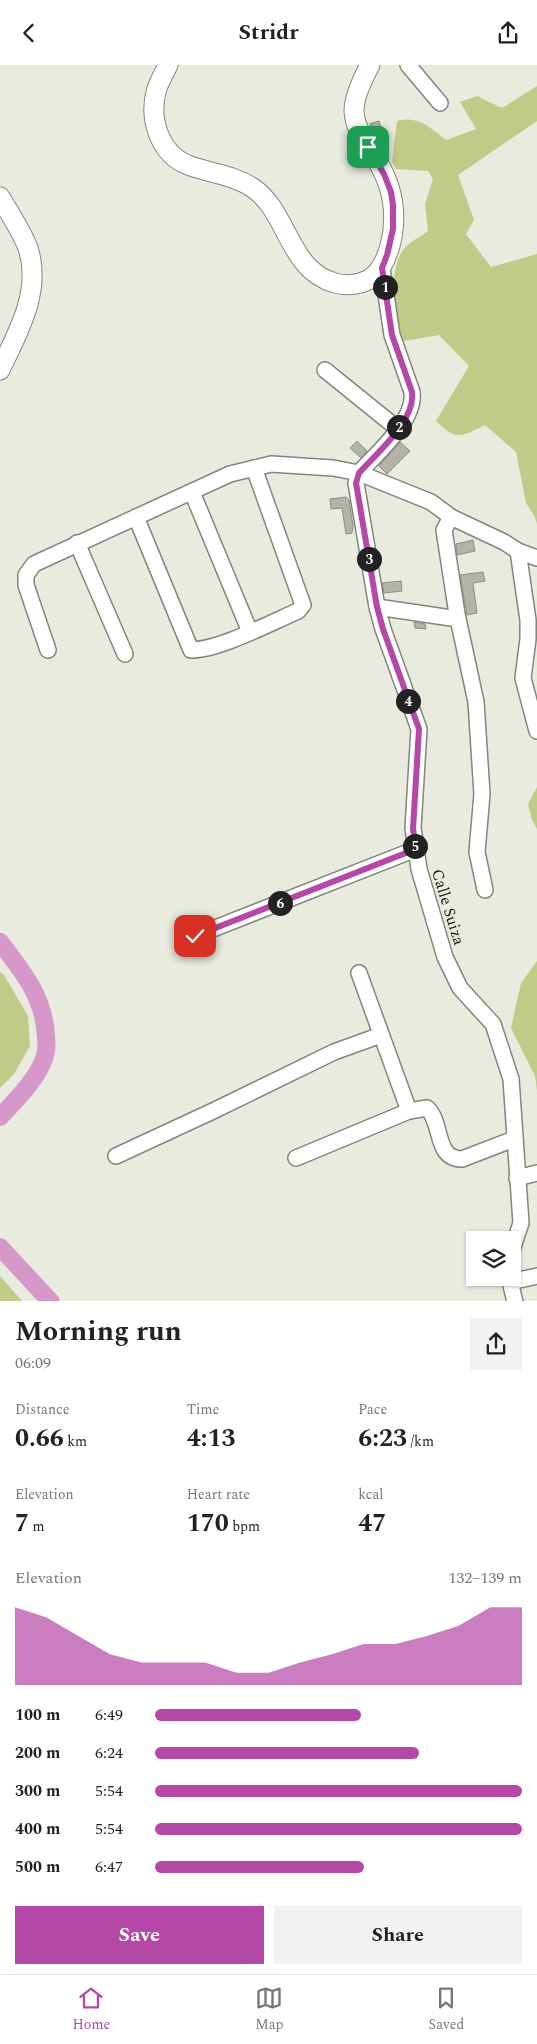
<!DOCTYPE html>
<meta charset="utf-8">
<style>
body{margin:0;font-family:Spectral,serif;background:#f2f2f2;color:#222;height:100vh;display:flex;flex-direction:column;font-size:19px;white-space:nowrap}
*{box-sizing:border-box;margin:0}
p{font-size:16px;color:#767676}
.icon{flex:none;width:28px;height:28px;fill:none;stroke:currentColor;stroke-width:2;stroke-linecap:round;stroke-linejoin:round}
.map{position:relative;height:1236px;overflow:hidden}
.sheet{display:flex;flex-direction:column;background:#fff;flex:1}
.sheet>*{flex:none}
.controls{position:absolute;left:466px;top:1166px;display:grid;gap:10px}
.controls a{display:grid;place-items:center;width:55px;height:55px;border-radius:0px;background:#fff;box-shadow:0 1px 4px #0004;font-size:25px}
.pin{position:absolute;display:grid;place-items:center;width:42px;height:42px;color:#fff;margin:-21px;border-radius:10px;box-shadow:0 2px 8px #0006}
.km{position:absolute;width:25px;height:25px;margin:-12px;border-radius:50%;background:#222;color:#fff;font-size:14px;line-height:25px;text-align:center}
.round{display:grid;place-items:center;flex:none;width:52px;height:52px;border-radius:0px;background:#f2f2f2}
.headline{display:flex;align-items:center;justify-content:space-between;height:85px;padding:0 15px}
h1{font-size:28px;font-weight:700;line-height:38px}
.figures{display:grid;grid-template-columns:repeat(3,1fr);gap:8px;height:85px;padding:5px 15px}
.figures div{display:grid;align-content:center}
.figures b{font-size:25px;font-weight:700}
.figures small{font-size:14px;font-weight:400}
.figures p{font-size:14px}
.chart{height:140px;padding:10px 15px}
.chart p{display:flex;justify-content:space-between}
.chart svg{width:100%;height:90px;margin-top:5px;fill:#b548a6;opacity:.7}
.cta{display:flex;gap:10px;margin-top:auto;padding:10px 15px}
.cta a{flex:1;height:58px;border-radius:0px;background:#b548a6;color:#fff;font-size:20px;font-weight:700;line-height:58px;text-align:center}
.cta a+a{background:#f2f2f2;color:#222}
ul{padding:0 15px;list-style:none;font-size:16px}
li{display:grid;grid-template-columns:80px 60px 1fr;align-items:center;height:38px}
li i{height:12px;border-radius:6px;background:#b548a6}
header{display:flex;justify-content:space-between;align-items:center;height:65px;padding:0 15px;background:#fff;font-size:22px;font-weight:700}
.tab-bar{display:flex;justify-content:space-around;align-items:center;height:70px;border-top:1px solid #e0e0e0;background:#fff;font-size:14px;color:#767676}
.tab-bar a{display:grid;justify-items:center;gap:2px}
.tab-bar .current{color:#b548a6}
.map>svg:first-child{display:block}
</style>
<header><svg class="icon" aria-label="back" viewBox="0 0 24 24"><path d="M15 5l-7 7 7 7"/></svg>Stridr<svg class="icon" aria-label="share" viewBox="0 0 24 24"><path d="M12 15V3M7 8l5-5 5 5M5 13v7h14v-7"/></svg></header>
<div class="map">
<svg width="537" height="1237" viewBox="0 0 537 1237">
<rect width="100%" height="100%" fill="#e9ebdf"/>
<g fill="#c1ca86">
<path d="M537,21V56L458,110L474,155L466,169L491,202L537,189V459L535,452L526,438L516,387L485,360C461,372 456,376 436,356L469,301L439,270L404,276C392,253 388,208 403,185C409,177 420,172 428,166L425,139L433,114L428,106L396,104L392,97L397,56C418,50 431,63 446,75L476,64L460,37L477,31L502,43Z"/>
<path d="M537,722V764L532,755L528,739Z"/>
<path d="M537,896V1026L535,1011L511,963L521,918Z"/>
<path d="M0,907L4,910L28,951L30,981L14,1009L0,1023Z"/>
<path d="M0,1211L22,1236H0Z"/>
</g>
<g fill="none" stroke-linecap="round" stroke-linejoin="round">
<g stroke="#d697ca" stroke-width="18">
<path d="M0,877C23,907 44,932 46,971C46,976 47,982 46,986C42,1010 16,1035 0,1052"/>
<path d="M0,1182L51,1237"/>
</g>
</g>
<g fill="#b2b4a9" stroke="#8d8f84">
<path d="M379,56L382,67L374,70L370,59Z"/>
<path d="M357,376L367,386L361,393L350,383Z"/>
<path d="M400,377L410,386L387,409L379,401Z"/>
<path d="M346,432L349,435L353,461L352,468L346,469L342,443L331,444L330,434Z"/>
<path d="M473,475L475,486L457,490L456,479Z"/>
<path d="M483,507L485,516L473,518L477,548L467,550L460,510Z"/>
<path d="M401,516L402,526L384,528L382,518Z"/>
<path d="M414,557L425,559L426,564L415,563Z"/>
</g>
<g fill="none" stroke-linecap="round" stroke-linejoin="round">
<g stroke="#84867b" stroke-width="18">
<g id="minor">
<path d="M408,0L440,38"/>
<path d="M382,203L392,270L412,327C416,355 377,388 359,408L356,418L377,542L383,564L419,664L413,763L419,804L445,892L460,923L493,959L511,1014L521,1158L512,1185"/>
<path d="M325,305L398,364"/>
<path d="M192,427L250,567"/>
<path d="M136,452L191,585C219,585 270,558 298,546L303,540L254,403"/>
<path d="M451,452L444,465L457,549L476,637L482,729L477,787L485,825"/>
<path d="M77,478L125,589"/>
<path d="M518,486L528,555V574L523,613L537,666"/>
<path d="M377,542L458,554"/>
<path d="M48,585L26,520V510L34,499L230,409L271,399L333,403L359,408L431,437L451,452L504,477L518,486L537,493"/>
<path d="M195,871L416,784"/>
<path d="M359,908L409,1046"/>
<path d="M116,1091L213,1046L334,987L381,970"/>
<path d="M296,1093L409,1046L427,1043C443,1057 434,1094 462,1094L514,1074"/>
<path d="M517,1113L537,1108"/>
<path d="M509,1212L515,1237"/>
<path d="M510,1217L537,1211"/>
</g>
</g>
<g stroke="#84867b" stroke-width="21">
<g id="major">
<path d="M168,0C164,9 158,18 156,27C149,55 160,89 188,100C209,108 234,110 253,123C289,148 288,205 335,218C345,221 358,220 368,215C381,207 386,194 390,181C398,150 393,121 376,94C367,79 355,65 354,46C354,31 363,13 370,0"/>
<path d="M0,132C10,149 21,165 28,183C42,226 18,267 0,305"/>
</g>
</g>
<use href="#minor" stroke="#fff" stroke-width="15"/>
<use href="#major" stroke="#fff" stroke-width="19"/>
</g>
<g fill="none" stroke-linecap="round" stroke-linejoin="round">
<g stroke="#fff" stroke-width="10">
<path id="route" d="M195,871L416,784L413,764L419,664L383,564L377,542L356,418L359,408C377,388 416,355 412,327L392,270L382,203L387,190L393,164V140L391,127L384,109L368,82"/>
</g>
<use href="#route" stroke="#b548a6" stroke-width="6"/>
</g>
<g text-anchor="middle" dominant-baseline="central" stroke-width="4.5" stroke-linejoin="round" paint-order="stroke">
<g font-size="16" fill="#161612" stroke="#e9ebdf">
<text transform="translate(448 842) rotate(73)">Calle Suiza</text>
</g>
</g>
</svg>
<div class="controls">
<a><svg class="icon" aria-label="layers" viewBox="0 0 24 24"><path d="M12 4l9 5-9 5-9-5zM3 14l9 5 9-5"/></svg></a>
</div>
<div class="pin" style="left:368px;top:82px;background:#1e9e55"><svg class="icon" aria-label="arrive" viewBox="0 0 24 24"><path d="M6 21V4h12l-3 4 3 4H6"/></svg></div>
<div class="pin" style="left:195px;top:871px;background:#d93025"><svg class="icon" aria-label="check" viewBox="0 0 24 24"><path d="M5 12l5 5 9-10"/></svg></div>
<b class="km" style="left:385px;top:222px">1</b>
<b class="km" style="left:399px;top:362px">2</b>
<b class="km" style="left:369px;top:494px">3</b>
<b class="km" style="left:408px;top:636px">4</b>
<b class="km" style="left:415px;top:781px">5</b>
<b class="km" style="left:280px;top:838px">6</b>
</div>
<section class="sheet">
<div class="headline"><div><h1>Morning run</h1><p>06:09</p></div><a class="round"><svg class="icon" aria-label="share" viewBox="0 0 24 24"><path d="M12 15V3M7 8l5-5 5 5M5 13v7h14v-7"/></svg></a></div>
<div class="figures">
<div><p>Distance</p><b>0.66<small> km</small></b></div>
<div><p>Time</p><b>4:13</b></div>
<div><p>Pace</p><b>6:23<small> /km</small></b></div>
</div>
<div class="figures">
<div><p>Elevation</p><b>7<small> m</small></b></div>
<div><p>Heart rate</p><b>170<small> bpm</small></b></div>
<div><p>kcal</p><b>47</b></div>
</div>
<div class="chart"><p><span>Elevation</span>132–139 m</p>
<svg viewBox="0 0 160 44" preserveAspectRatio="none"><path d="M0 44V6L10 11L20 20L30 29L40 33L50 33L60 33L70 38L80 38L90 33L100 29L110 24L120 24L130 20L140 15L150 6L160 6V44z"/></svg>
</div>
<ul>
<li><b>100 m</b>6:49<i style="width:56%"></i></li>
<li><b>200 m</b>6:24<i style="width:72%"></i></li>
<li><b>300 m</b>5:54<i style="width:100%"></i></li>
<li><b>400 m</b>5:54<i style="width:100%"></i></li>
<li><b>500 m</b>6:47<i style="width:57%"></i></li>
</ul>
<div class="cta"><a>Save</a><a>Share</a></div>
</section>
<nav class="tab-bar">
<a class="current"><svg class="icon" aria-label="home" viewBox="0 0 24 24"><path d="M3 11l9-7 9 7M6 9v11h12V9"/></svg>Home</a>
<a><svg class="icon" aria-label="map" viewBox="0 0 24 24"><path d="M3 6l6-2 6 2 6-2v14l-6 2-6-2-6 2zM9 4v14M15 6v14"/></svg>Map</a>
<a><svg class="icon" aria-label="saved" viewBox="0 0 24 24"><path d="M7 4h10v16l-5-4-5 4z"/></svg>Saved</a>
</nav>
